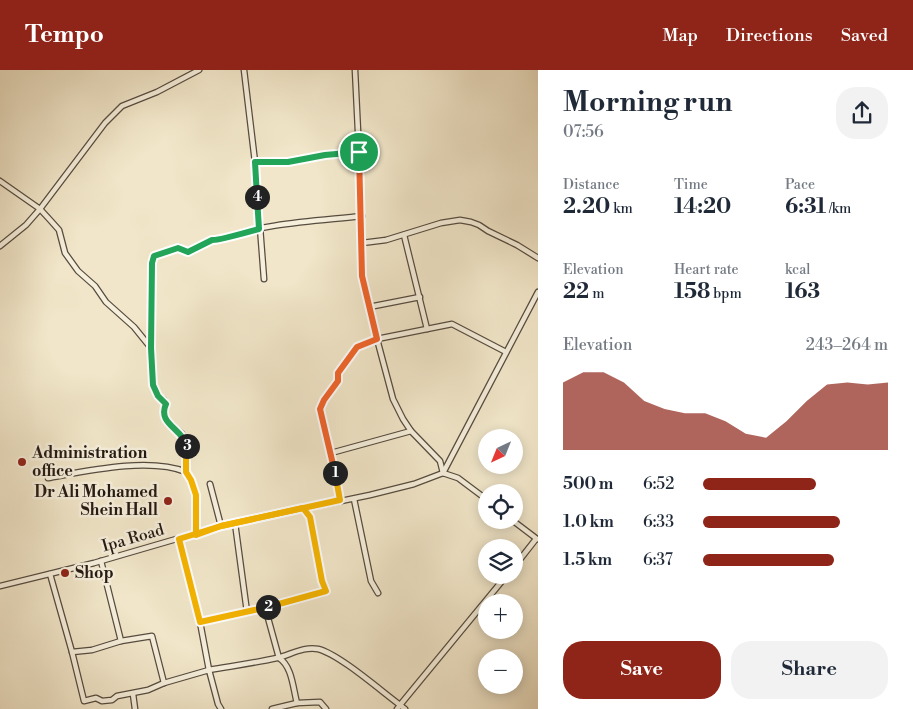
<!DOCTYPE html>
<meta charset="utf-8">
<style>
body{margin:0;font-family:"Libre Bodoni",serif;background:#f2f2f3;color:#1f2937;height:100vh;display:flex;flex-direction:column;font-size:19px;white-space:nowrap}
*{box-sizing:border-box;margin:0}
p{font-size:16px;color:#747a83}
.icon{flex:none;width:28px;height:28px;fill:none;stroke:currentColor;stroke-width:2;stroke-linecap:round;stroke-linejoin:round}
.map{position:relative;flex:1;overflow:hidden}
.sheet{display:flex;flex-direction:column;background:#fff;width:375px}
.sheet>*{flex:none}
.needle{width:32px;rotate:223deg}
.tools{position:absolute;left:478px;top:359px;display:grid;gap:10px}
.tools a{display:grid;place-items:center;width:45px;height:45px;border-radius:50%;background:#fff;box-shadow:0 2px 12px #0003;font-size:25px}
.pin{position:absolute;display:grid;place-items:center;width:42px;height:42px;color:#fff;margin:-21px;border:2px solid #fff;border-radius:50%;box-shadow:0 1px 5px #0007}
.km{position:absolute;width:25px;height:25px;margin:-12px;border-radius:50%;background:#222;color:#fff;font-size:14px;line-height:25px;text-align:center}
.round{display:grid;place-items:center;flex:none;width:52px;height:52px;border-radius:20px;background:#f2f2f3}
.overview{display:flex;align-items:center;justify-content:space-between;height:85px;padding:0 25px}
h1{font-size:28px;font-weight:700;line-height:38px}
.metrics{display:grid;grid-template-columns:repeat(3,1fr);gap:8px;height:85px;padding:5px 25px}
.metrics div{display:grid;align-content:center}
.metrics b{font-size:21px;font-weight:700}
.metrics small{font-size:14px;font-weight:400}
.metrics p{font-size:14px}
.chart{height:140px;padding:10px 25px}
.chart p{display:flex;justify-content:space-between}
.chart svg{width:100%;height:90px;margin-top:5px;fill:#8f2418;opacity:.7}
.cta{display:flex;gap:10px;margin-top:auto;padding:10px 25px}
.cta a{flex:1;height:58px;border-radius:20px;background:#8f2418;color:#fff;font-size:20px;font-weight:700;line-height:58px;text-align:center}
.cta a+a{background:#f2f2f3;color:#1f2937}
ul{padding:0 25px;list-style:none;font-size:16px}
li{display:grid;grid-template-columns:80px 60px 1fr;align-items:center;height:38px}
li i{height:12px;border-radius:6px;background:#8f2418}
header{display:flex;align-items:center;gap:30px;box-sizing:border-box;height:70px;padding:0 25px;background:#8f2418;color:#fff}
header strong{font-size:24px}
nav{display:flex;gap:28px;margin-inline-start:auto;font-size:18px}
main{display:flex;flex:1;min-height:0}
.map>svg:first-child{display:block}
</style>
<header>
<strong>Tempo</strong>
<nav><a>Map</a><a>Directions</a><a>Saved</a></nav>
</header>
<main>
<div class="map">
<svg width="538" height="639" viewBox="0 0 538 639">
<rect width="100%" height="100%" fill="#f1e6c9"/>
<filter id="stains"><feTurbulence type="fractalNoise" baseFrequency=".004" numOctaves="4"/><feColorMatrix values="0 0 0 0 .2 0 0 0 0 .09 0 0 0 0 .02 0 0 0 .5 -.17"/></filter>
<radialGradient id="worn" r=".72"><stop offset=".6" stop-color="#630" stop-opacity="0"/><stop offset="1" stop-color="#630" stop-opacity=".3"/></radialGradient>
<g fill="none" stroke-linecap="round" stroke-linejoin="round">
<g stroke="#564c40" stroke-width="7">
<g id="street">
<path d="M244,0L255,92L264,209"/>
<path d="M355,0L359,82"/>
<path d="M255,92H288L325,85L359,82L362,206L377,269L393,329L403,349L411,361L440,391L443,403"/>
<path d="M0,111L40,139L51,151L59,160L65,183L78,201L95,216L106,232L134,257L151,278L153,315L158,326L164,330L166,334L164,344L166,350L182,364L187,374L186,384V402L191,410L196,425V465"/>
<path d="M404,165L427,259"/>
<path d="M362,173L386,170L441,153L460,150L471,152L479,155L488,161L517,175L538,188"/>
<path d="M0,176L26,155L40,139L105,53L122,36L157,22L199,0"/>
<path d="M369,237L420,227"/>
<path d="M151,278V193L154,186L179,177L189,182C195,178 202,174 209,171C213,170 216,171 220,170C261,153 317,151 362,146"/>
<path d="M331,383L321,339L324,330L338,311V303L357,277L377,269L452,254L506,282"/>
<path d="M443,403L538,222"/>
<path d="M48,408C87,401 149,387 186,402"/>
<path d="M210,414L221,456"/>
<path d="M354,429L371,511L378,523"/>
<path d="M340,430L331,383L411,361"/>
<path d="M303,438L310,447L322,511L326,521L265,537L200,552L209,600C232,596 254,593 277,588C290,585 304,576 318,579C339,584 381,621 400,635L507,505"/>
<path d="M512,450L537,469"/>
<path d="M235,453L247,542"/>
<path d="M179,469L200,552"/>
<path d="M101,491L121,571L152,566L164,613"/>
<path d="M514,497L536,469"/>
<path d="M50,504L72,582L84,631L96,628L102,631L112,630L117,626L148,620L164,613L209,600L218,634L221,639"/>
<path d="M0,516L94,493L221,456L370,425L414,414L443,403L458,408L486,429"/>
<path d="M265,537L279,588C292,596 293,618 297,633"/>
<path d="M72,582L92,580L121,571"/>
<path d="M133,624L135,639"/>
<path d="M272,639L297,633L320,632L326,639"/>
<path d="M397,639L400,635L405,639"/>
</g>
</g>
<use href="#street" stroke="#f6efdc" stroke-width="4.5"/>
</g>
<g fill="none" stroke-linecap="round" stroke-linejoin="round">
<g stroke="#fff" stroke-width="10">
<path id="split-1" d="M335,403L320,339L324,330L338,311V303L357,277L377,269L362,206L359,82"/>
</g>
<g stroke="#fff" stroke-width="10">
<path id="split-2" d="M268,537L200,552L179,469L221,456L340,430L335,403"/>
</g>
<g stroke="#fff" stroke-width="10">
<path id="split-3" d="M187,376L186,384V402L191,410L196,425V465L221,456L303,438L310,447L322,511L326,521L268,537"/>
</g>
<g stroke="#fff" stroke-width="10">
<path id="split-4" d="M187,376C182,358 157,354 166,334L158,326L153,315L151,278L152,193L154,186L178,178L188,182L212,170C218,171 251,161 259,159L257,127"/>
</g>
<g stroke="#fff" stroke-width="10">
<path id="split-5" d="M257,127L255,92H288L325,85L359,82"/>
</g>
<use href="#split-1" stroke="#f0652b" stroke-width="6"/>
<use href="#split-2" stroke="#f5b400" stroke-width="6"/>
<use href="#split-3" stroke="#f5b400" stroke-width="6"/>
<use href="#split-4" stroke="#22a559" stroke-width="6"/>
<use href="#split-5" stroke="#22a559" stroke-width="6"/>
</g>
<g fill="#8f2418" stroke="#f6efdc" stroke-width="2">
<circle cx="22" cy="392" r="5"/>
<circle cx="168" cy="431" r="5"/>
<circle cx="65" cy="503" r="5"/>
</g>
<g text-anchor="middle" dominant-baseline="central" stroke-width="5" stroke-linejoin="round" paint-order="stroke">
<g font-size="16" font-weight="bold" fill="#231812" stroke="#f6efdc" text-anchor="start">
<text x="32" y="383">Administration<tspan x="32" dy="18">office</tspan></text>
<text x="158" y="422" text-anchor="end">Dr Ali Mohamed<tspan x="158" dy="18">Shein Hall</tspan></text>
<text x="75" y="503">Shop</text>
</g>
<g font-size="16" fill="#231812" stroke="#f6efdc">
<text transform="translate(133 468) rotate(-16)">Ipa Road</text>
</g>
</g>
<rect width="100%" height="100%" filter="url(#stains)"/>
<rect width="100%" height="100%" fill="url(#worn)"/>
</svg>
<div class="tools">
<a><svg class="needle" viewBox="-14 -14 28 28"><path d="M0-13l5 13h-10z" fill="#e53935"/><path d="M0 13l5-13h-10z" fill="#747a83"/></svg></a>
<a><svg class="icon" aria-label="locate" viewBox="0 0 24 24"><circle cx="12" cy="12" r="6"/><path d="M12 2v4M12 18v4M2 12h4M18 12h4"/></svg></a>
<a><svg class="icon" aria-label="layers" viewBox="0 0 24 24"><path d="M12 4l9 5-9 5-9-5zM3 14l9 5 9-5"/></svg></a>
<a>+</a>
<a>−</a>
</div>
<div class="pin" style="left:359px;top:82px;background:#1e9e55"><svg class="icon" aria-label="arrive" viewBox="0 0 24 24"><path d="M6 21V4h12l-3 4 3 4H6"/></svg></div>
<b class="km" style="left:335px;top:403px">1</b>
<b class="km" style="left:268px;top:537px">2</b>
<b class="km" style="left:187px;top:376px">3</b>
<b class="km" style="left:257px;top:127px">4</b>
</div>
<section class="sheet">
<div class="overview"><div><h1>Morning run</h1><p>07:56</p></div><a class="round"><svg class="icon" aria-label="share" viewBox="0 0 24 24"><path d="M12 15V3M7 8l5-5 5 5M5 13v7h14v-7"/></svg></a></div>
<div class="metrics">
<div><p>Distance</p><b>2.20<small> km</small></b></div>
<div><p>Time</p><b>14:20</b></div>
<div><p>Pace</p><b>6:31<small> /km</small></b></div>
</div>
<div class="metrics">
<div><p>Elevation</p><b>22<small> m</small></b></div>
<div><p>Heart rate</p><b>158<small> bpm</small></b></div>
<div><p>kcal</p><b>163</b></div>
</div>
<div class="chart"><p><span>Elevation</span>243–264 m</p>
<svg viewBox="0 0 160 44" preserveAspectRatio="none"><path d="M0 44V11L10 6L20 6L30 11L40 20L50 24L60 26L70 26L80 30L90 36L100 38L110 30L120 20L130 12L140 11L150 12L160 11V44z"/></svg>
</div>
<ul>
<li><b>500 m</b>6:52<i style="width:61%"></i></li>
<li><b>1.0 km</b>6:33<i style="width:74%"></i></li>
<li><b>1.5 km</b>6:37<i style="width:71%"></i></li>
</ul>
<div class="cta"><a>Save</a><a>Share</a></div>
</section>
</main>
